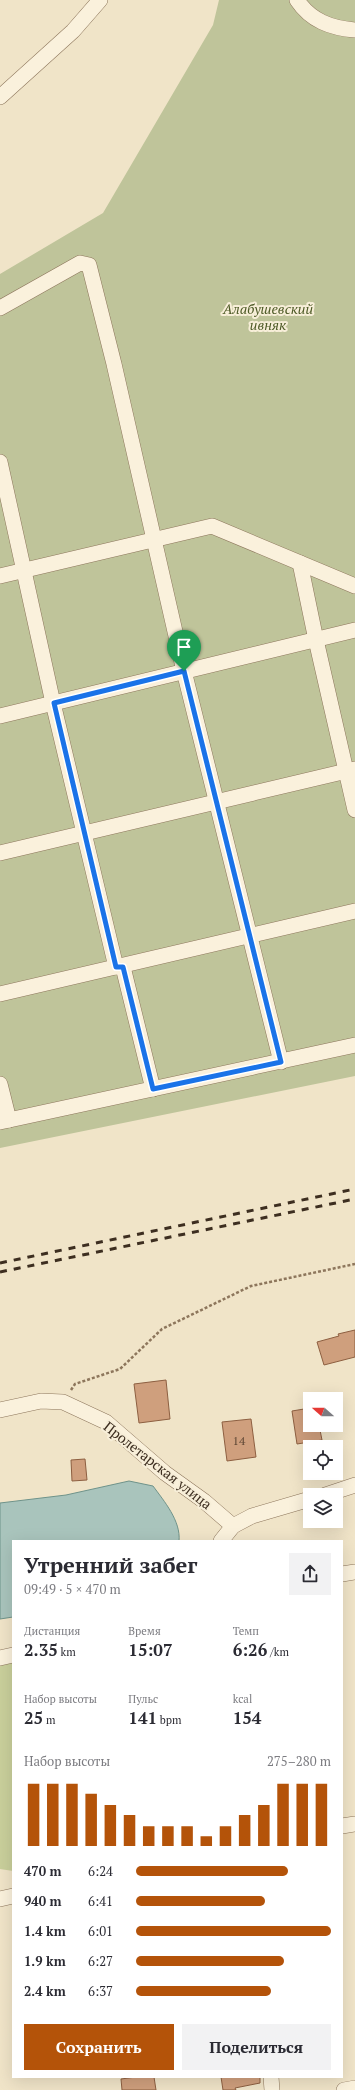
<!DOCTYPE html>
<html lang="ru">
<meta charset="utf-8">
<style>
body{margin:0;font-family:"PT Serif",serif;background:#f2f2f3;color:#2b2b33;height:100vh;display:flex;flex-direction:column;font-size:15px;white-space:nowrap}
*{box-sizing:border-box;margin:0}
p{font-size:13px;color:#7c7c81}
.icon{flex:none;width:22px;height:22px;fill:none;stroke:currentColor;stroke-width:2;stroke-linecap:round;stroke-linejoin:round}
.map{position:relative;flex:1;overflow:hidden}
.panel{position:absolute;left:12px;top:1540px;width:331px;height:538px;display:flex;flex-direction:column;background:#fff;border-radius:0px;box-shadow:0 4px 16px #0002}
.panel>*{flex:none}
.needle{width:26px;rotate:291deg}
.fabs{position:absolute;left:303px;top:1392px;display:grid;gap:8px}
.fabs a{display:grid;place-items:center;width:40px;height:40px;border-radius:0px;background:#fff;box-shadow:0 4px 16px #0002;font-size:20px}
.pin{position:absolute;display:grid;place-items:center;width:34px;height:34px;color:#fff;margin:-41px -17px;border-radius:50% 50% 50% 0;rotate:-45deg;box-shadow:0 0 4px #0007}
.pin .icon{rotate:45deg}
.round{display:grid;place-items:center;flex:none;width:42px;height:42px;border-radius:0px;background:#f2f2f3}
.headline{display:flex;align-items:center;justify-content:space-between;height:68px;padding:0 12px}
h1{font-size:22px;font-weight:700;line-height:30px}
.stats{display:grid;grid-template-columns:repeat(3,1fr);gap:6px;height:68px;padding:4px 12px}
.stats div{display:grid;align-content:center}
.stats b{font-size:17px;font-weight:700}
.stats small{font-size:11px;font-weight:400}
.stats p{font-size:11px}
.chart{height:112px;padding:8px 12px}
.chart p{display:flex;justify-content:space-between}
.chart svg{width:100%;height:72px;margin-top:4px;stroke:#b45309;stroke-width:6}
.action{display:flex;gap:8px;margin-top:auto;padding:8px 12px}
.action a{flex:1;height:46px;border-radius:0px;background:#b45309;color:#fff;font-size:16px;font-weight:700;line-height:46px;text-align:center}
.action a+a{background:#f2f2f3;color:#2b2b33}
ul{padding:0 12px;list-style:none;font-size:13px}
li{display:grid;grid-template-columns:64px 48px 1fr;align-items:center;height:30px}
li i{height:10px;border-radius:5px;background:#b45309}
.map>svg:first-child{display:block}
</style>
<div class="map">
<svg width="355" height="2090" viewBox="0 0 355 2090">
<rect width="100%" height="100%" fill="#f0e4c8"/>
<path fill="#c9cf9b" d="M13,1657V1871L0,1869V1659Z"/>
<path fill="#bfc49a" d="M219,0H355V1076L0,1148V274L103,213L213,25Z"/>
<path fill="#a9c4bc" stroke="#6f938a" d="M129,1481L153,1486C164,1501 181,1521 179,1541H13V1617L0,1619V1503L66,1495Z"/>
<g fill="#cf9f7d" stroke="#8d5f41">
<path d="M355,1330V1357L324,1365L317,1342L339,1336L338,1334Z"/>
<path d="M166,1380L170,1419L139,1423L134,1384Z"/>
<path d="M310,1408V1425H319L322,1440L297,1444L292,1411Z"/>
<path d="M251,1419L256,1457L227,1461L222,1422Z"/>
<path d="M85,1459L87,1480L72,1481L71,1460Z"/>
<path d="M136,2077H154L156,2090H122L121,2079Z"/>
<path d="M221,2077H260V2083L235,2088L236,2090H223Z"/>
</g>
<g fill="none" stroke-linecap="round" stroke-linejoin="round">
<g stroke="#8d765c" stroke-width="16">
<g id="minor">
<path d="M297,0C311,21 331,28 355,30"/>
<path d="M0,97L73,31L100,0"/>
<path d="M0,308L80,263L89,265L114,364L184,671L281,1062"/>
<path d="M0,462L53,703L116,967"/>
<path d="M300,563L316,640L355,810"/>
<path d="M0,576L212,526L355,586"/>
<path d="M0,716L355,630"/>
<path d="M0,853L355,769"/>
<path d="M123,967L153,1089"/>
<path d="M0,994L355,911"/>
<path d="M0,1084L9,1120"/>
<path d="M0,1122L355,1045"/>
<path d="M0,1410L41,1401L63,1402L106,1422L165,1473L204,1501L233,1526L252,1516L310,1499"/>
<path d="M325,1495L355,1485"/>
<path d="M221,1541L233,1526"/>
<path d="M342,1574L355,1572"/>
<path d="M0,1658L13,1655"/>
<path d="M342,1826L355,1824"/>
<path d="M0,1899L13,1896"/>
<path d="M271,2077L272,2090"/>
<path d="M344,2090L355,2088"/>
</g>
</g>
<path stroke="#8d765c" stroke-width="2.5" stroke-dasharray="3 2" stroke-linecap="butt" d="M71,1390L75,1384L120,1369L162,1329L251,1286L355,1264"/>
<use href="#minor" stroke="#faf1dc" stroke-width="15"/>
<g stroke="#3d2e20" stroke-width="3" stroke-dasharray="7 7" stroke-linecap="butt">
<path d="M0,1263L355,1189"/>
<path d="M0,1272L355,1199"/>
</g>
</g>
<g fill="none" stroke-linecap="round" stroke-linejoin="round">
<g stroke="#fff" stroke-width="8">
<path id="route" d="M184,671L281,1062L153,1089L123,967H116L54,703Z"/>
</g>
<use href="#route" stroke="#1a73e8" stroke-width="5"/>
</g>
<g text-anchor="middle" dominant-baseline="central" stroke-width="4" stroke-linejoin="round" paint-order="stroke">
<g font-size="12" fill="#624a37">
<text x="239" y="1440">14</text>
</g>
<g font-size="14" font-style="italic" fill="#4d5a26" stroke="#f7eed8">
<text x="268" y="308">Алабушевский<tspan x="268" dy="16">ивняк</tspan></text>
</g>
<g font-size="14" fill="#3d2e20" stroke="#f7eed8">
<text transform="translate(158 1465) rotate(38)">Пролетарская улица</text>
</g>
</g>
</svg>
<div class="fabs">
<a><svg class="needle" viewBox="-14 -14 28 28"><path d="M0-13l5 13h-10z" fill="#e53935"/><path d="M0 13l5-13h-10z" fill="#7c7c81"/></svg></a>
<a><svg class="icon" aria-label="locate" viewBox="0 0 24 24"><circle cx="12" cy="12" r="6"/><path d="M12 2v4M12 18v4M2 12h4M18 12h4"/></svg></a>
<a><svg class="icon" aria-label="layers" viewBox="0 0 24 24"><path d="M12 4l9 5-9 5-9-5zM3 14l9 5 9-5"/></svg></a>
</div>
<div class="pin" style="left:184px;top:671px;background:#1e9e55"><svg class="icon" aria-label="arrive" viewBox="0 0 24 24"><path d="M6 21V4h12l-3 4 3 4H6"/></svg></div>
<section class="panel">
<div class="headline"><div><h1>Утренний забег</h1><p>09:49 · 5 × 470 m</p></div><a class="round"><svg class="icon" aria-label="share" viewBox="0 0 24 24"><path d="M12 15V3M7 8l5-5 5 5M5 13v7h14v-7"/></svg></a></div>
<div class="stats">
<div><p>Дистанция</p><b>2.35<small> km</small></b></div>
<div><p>Время</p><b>15:07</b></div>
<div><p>Темп</p><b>6:26<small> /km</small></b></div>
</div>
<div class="stats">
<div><p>Набор высоты</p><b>25<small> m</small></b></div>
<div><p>Пульс</p><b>141<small> bpm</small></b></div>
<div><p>kcal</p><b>154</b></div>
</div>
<div class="chart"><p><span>Набор высоты</span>275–280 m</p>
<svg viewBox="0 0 160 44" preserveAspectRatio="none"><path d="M5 44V6M15 44V6M25 44V6M35 44V12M45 44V19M55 44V25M65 44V32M75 44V32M85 44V32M95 44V38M105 44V32M115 44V25M125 44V19M135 44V6M145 44V6M155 44V6"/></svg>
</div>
<ul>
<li><b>470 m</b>6:24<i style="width:78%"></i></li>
<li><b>940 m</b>6:41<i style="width:66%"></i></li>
<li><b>1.4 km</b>6:01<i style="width:100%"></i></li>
<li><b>1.9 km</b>6:27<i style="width:76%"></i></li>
<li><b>2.4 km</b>6:37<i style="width:69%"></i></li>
</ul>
<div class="action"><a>Сохранить</a><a>Поделиться</a></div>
</section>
</div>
